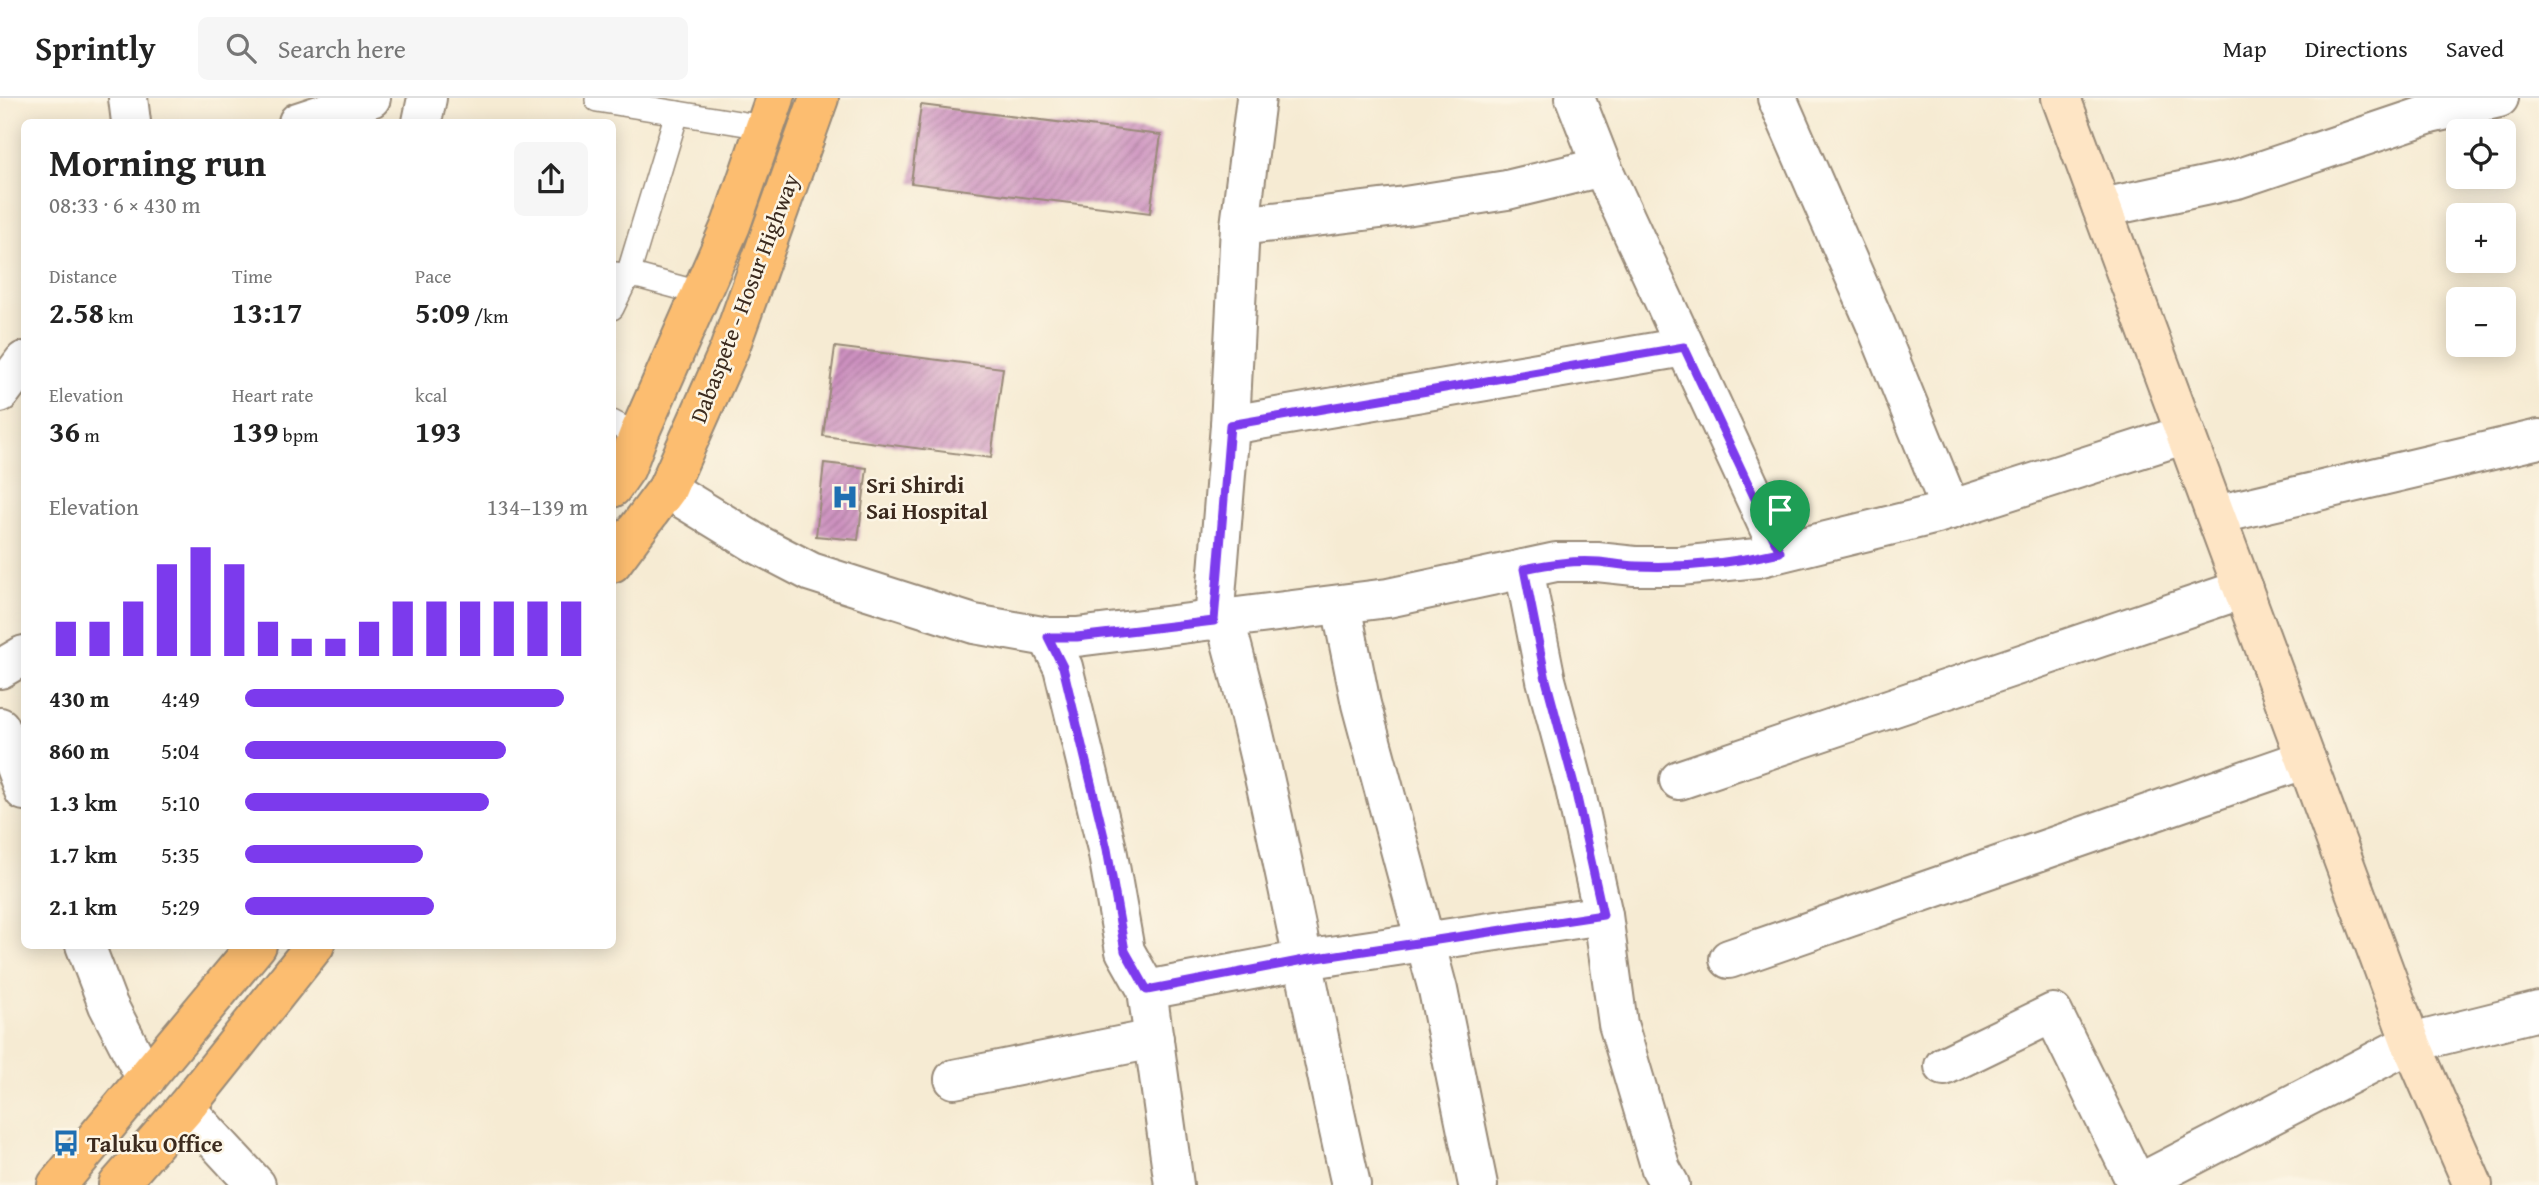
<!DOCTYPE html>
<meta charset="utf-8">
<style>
body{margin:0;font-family:"Gentium Book Plus",serif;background:#f6f6f6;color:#222;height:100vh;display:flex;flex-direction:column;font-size:26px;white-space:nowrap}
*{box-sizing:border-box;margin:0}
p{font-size:23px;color:#767676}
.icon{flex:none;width:38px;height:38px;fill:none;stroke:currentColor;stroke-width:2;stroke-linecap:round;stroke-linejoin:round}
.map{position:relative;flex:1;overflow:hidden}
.side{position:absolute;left:21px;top:21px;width:595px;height:830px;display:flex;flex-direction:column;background:#fff;border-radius:10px;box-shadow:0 4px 18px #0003}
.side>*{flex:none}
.controls{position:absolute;left:2446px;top:21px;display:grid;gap:14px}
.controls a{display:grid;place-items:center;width:70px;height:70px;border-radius:10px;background:#fff;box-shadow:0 4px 18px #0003;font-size:35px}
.pin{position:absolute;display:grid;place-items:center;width:60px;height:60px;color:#fff;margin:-72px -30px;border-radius:50% 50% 50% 0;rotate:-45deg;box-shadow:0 0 7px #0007}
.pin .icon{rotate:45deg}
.round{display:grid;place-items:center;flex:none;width:74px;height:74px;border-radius:10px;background:#f6f6f6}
.headline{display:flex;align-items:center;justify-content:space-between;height:119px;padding:0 28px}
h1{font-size:38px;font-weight:600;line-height:52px}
.stats{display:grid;grid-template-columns:repeat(3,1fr);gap:10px;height:119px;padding:7px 28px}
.stats div{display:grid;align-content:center}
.stats b{font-size:30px;font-weight:600}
.stats small{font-size:19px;font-weight:400}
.stats p{font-size:19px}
.chart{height:196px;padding:14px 28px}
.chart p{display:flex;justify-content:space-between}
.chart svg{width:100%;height:126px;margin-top:7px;stroke:#7c3aed;stroke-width:6}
ul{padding:0 28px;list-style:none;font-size:23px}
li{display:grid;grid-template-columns:112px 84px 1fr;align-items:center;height:52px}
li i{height:18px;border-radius:9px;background:#7c3aed}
header{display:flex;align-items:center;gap:42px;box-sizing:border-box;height:98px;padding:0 35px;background:#fff;border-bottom:2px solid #e0e0e0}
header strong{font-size:33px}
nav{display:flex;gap:38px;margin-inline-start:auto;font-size:24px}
.search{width:490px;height:63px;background:#f6f6f6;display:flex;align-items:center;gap:18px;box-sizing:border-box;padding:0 24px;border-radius:10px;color:#767676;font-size:26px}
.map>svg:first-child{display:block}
</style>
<header>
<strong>Sprintly</strong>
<div class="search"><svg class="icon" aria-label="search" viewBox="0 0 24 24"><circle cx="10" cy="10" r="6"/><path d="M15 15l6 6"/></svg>Search here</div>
<nav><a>Map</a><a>Directions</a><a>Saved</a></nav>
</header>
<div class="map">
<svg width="2539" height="1087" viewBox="0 0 2539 1087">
<defs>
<pattern id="building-hatch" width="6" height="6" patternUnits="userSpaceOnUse" patternTransform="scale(1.75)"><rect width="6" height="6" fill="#cc90bf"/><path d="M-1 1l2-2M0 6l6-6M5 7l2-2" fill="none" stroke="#a7769b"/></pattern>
</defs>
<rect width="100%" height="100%" fill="#fcf5e5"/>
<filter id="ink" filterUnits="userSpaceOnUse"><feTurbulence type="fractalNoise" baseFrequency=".0143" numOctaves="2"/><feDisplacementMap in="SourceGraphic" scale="14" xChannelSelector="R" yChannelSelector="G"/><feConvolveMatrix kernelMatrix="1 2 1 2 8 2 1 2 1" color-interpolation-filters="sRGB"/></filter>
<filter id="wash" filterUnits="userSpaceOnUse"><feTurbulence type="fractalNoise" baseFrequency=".00686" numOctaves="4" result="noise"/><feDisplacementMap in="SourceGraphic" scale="28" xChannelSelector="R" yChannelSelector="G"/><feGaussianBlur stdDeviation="1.57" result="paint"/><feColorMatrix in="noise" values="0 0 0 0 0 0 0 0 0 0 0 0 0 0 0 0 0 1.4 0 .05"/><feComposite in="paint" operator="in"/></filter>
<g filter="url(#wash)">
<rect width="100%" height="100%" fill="#f6ebd3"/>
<g id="blocks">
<g fill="url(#building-hatch)">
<path d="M921,7L1161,37L1150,115L911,85Z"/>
<path d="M835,249L1003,270L991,360L823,338Z"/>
<path d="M824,365L867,370L858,442L816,438Z"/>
</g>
</g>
</g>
<g filter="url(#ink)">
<use href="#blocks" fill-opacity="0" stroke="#988a78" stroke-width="2"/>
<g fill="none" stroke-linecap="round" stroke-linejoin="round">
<g stroke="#988a78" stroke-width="26">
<g id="service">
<path d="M597,2L764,29"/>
<path d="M615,176L640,179L700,195"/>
<path d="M612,210L628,177L677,15"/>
<path d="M612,324L638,338"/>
</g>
</g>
<g stroke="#988a78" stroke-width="42">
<g id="minor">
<path d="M128,0L131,24"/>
<path d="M1575,0L1602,69L1780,454"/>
<path d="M1777,0L1875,225L1951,412"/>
<path d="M298,24L371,0"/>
<path d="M422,24L427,0"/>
<path d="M2102,110L2237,81L2430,16L2499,0"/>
<path d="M1240,128L1405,108L1507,92L1602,69"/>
<path d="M0,295L24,263"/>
<path d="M1230,327L1684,249"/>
<path d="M667,391L757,446L811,474L974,526L1048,539H1077L1388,500L1556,464H1597L1635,468H1680L1757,460L1937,416L2186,336"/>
<path d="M2216,417L2539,341"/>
<path d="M1524,471L1546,582L1574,686L1603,817L1618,926L1661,1071L1670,1087"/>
<path d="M1341,507L1361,606L1438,892L1478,1087"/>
<path d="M1225,522C1276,708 1308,899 1351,1087"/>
<path d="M1214,523L1230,327L1240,128L1256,0"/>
<path d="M1048,539L1063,569L1107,751L1125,853L1147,892L1174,1087"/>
<path d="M0,571L24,557"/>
<path d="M0,629L24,693"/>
<path d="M1679,682L2243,491"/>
<path d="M85,847L108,907L146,981"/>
<path d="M1729,861L2306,661"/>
<path d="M1147,892L1304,862L1603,817"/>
<path d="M1944,968L2053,915L2137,1086"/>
<path d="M954,981L1154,941"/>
<path d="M185,1010L256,1087"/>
<path d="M2136,1087L2411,945L2539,913"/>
</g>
</g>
<g stroke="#988a78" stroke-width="42">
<path id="secondary" d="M2061,0L2411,945L2473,1087"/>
</g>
<g stroke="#988a78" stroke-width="42">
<g id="primary">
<path d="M612,390L626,370L638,338L731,127L775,0"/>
<path d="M612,465L667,391L729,252L819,0"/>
<path d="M57,1087L257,847"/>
<path d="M118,1087L185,1010L315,847"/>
</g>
</g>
<use href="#service" stroke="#fff" stroke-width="23"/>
<use href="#minor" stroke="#fff" stroke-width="38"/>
<use href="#secondary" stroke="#fee5c5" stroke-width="38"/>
<use href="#primary" stroke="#fcbd6f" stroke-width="38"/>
</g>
</g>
<g fill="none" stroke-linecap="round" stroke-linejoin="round" filter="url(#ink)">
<g stroke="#fff" stroke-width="14">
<path id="route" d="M1684,249L1780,454C1734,465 1683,470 1636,468C1624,468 1611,465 1599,464C1573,462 1549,466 1524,471L1546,582L1574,686L1603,817L1304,862L1147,892L1125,853L1107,751L1063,569L1048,539H1077L1214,523L1230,327Z"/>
</g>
<use href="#route" stroke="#7c3aed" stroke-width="9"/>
</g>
<defs>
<g id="hospital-bare" transform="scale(2.1)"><path d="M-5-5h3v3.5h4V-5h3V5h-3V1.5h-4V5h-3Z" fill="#1f6fb2" stroke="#fcf5e5" stroke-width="2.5" paint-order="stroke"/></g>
<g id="bus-bare" transform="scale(2.1)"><path d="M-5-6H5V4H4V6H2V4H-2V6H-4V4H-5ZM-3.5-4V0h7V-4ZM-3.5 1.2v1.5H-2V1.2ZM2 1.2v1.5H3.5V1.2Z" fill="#1f6fb2" stroke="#fcf5e5" stroke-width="2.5" paint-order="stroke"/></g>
</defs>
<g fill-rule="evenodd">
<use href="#hospital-bare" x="845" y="399"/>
<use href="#bus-bare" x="66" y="1045"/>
</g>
<g text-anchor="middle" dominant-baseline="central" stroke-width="5" stroke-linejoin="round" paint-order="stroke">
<g font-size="23" fill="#3b2a1e" stroke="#fcf5e5">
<text transform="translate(744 200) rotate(-69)">Dabaspete - Hosur Highway</text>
</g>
<g font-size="23" font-weight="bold" fill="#3b2a1e" stroke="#fcf5e5" text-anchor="start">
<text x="866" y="386">Sri Shirdi<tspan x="866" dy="26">Sai Hospital</tspan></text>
<text x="87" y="1045">Taluku Office</text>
</g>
</g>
</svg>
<div class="controls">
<a><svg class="icon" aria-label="locate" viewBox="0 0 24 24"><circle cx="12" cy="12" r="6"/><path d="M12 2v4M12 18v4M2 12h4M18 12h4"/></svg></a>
<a>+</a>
<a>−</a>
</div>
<div class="pin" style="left:1780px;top:454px;background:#1e9e55"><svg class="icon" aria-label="arrive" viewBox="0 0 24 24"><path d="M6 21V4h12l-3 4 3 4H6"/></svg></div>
<section class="side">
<div class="headline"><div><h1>Morning run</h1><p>08:33 · 6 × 430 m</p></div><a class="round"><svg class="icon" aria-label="share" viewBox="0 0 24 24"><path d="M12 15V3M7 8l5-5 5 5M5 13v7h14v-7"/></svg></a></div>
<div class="stats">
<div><p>Distance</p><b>2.58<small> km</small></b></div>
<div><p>Time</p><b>13:17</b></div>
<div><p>Pace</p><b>5:09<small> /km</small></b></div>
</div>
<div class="stats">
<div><p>Elevation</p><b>36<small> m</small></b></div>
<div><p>Heart rate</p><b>139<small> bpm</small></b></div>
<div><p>kcal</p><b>193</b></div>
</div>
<div class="chart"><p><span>Elevation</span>134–139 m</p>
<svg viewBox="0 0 160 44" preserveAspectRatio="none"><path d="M5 44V32M15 44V32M25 44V25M35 44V12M45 44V6M55 44V12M65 44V32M75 44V38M85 44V38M95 44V32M105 44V25M115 44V25M125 44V25M135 44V25M145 44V25M155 44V25"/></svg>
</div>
<ul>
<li><b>430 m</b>4:49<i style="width:93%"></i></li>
<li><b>860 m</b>5:04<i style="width:76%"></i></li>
<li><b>1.3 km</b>5:10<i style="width:71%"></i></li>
<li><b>1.7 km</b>5:35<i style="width:52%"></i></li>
<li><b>2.1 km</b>5:29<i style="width:55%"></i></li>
</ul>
</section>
</div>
